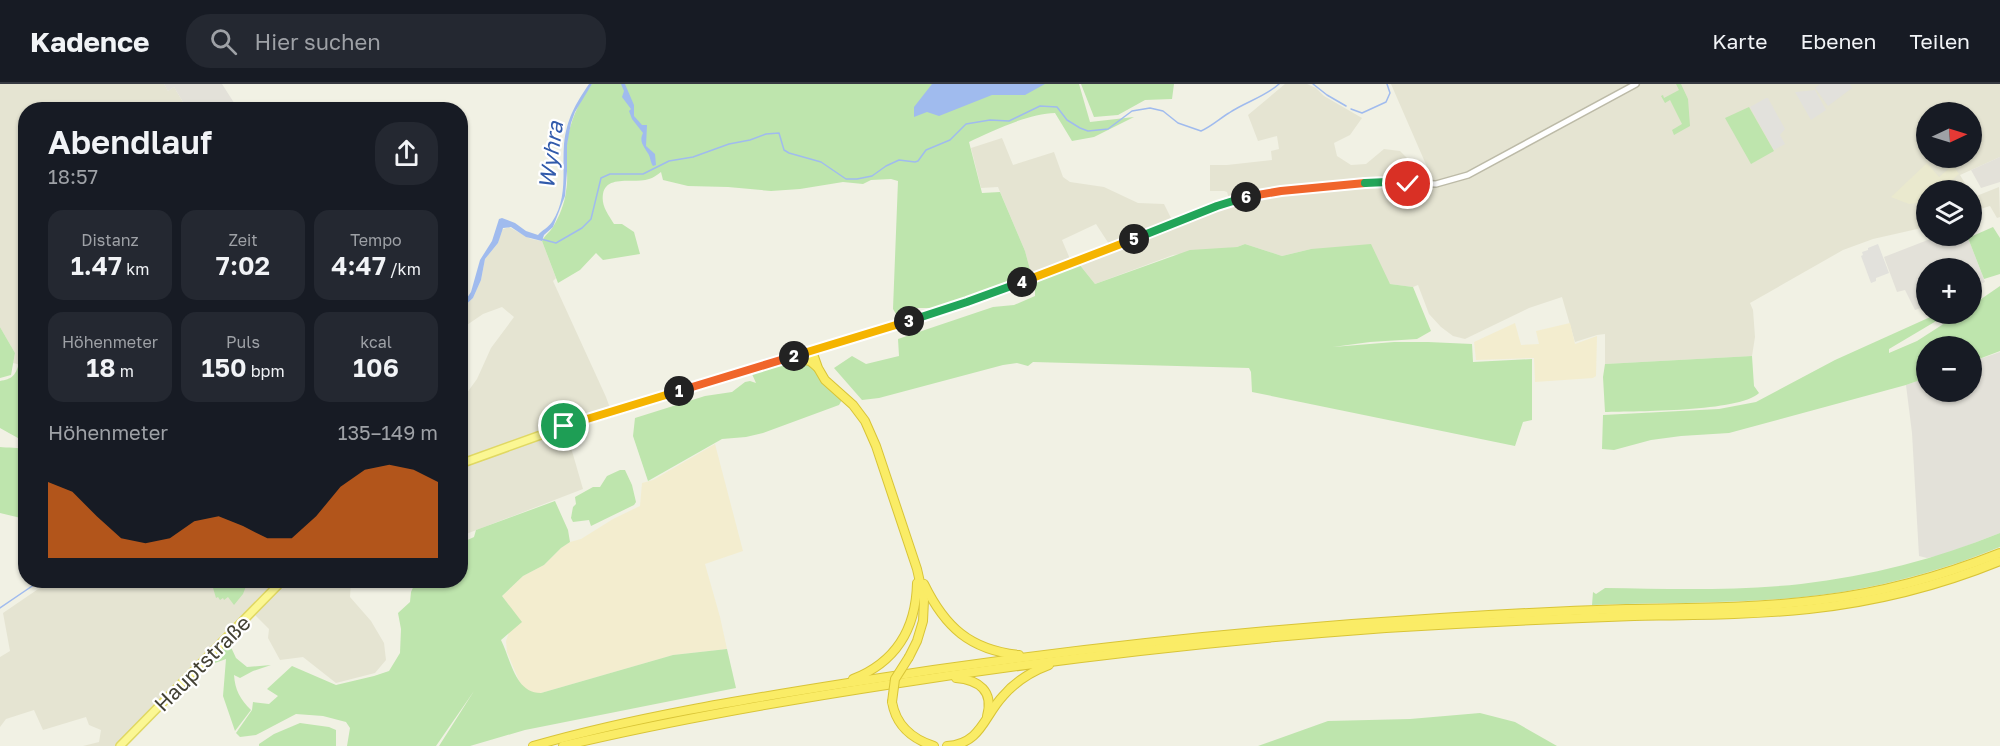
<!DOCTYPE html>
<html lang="de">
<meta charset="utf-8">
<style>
body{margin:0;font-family:"Golos Text",sans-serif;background:#242831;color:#f1f3f6;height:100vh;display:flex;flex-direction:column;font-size:22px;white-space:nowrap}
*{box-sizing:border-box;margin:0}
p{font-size:20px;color:#9ea1a6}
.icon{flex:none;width:33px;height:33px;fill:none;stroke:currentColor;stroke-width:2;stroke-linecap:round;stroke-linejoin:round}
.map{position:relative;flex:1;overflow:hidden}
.side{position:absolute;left:18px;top:18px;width:450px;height:486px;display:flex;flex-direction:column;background:#171b24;border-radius:24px;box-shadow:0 2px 4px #0004}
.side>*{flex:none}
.needle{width:39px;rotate:86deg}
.fabs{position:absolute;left:1916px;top:18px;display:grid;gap:12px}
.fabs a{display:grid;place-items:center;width:66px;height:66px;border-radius:50%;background:#171b24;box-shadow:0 2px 4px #0004;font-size:30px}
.pin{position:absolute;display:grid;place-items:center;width:51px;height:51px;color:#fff;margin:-26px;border:3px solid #fff;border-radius:50%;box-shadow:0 2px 6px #0007}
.km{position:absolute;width:30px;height:30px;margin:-15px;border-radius:50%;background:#222;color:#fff;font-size:16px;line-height:30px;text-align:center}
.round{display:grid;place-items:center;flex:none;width:63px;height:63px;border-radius:24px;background:#242831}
.headline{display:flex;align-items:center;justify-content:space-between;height:102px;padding:0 30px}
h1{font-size:33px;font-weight:600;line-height:45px}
.metrics{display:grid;grid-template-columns:repeat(3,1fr);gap:9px;height:102px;padding:6px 30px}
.metrics div{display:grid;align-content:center;border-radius:15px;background:#242831;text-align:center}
.metrics b{font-size:26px;font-weight:600}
.metrics small{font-size:16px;font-weight:400}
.metrics p{font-size:16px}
.chart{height:168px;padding:12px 30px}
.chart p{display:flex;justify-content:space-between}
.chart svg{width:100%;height:108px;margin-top:6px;fill:#f46e18;opacity:.7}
header{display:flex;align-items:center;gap:36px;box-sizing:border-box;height:84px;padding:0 30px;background:#171b24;border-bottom:2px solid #363941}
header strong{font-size:28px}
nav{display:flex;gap:33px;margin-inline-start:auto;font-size:21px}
.search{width:420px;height:54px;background:#242831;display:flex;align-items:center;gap:15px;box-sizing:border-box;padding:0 21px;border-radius:24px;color:#9ea1a6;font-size:22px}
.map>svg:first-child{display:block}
</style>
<header>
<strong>Kadence</strong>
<div class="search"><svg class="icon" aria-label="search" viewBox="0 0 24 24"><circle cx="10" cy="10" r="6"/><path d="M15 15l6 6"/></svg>Hier suchen</div>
<nav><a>Karte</a><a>Ebenen</a><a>Teilen</a></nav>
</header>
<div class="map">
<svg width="2000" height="662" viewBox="0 0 2000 662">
<rect width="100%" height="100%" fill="#f1f1e4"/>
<g fill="#e5e4d2" fill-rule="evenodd">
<path d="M0,0H164L168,7L174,3L187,25L26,26L25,282L13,279L15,269L0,243Z"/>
<path d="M1285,0H1307L1316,4L1324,12L1362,34L1350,51L1334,59L1337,72L1351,81L1366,80L1384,65L1400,67L1411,78L1421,93L1431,92L1391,0H2000V73L1960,91L1969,106H1926V143L1873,155L1843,166L1750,219L1753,226L1755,253L1752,272L1605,280V250L1597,251L1575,258L1562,213L1529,224L1465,255L1453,252L1441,243L1429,230L1418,201L1413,203L1390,200L1311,165L1282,172L1245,160L1237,163L1173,171L1095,200L1079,180L1231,121L1227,108L1224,107H1210V81H1227L1272,76L1271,67L1279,65L1277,52L1258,57L1248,31ZM1926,28H1971V74H1926Z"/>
<path d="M1002,54L1013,81L1054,68L1063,93L1070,98L1104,103L1138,119L1164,120L1172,136L1109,160L1096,140L1062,156L1070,175L1031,189L1025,167L998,103L981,104L971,64Z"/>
<path d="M1999,103L2000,133L1997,134L1990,122L1971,128V110L1974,113Z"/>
<path d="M509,143L531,155L542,157L556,194L553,197L606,313L610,324V329L565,343L583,405L461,452V317L477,295L491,264L514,233L502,223L483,230L461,245V225L473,214L481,196L485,175L498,159L501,146Z"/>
<path d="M103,496L351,497L350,513L371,537L384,559L386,576L375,589L336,599L303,573L280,576L268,554L269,545L249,525L216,559L209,572L120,662H83L99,658L101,646L89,641L86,633L43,646L34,626L6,635L0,643V573L10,567L3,529L47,499L69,503Z"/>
</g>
<g fill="#f3edcf">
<path d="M1515,239L1521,261L1539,260L1536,247L1570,239L1575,260L1597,252L1596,292L1593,294L1535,298L1534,274L1476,276L1474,258Z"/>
<path d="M715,360L743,467L705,480L720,533L727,565L673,571L541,609H533L526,606L520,599L507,568L506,557L509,548L521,538L502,512L523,492L544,481L561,464L570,458L581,455L613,435L640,422L642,399L653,396Z"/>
</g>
<g fill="#e3e1d9">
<path d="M164,0H222L238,25H187L174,3L168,7Z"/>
<path d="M2000,73V98L1981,104L1971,86Z"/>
<path d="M1938,152H1959L1968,154L1985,198L1971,204V184H1926V222L1915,226L1905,206L1897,208L1884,173Z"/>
<path d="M2000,268V449L1945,470L1927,474L1919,472L1912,349L1906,301L1926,294V308H1971V278Z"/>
</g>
<path fill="#eae9ce" d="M1927,79L1939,93L1953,81L1959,90L1941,106H1926V118L1909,120L1891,113Z"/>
<g fill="#bee5ad">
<path d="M592,0H1079L1090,38L1134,33L1094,53L1072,57L1055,29C1030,29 992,47 969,58L982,109L1000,108L1025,167L1031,189L937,224H917L896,230L893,225L898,97L891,95L871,96L863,100L843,98L800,105L771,107L728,103L688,102L663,96L661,88C657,91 653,94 649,95C635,100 606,90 603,110C601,122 608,130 614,140H622L634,148L640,170L603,176L596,169L580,186L558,199L542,157C545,151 549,149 553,143C559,133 565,119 566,107C569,92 565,76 567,60C569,39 579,17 592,0Z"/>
<path d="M1081,0H1174L1172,15L1145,16L1118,31L1094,33Z"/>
<path d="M1676,0H1681L1688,15L1690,42L1674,51L1672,46L1682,40L1670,16L1665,19L1661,12L1663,11L1664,14L1679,6Z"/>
<path d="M1749,23L1774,67L1751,80L1725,34Z"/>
<path d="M1993,143L2000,154V190L1984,195L1968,154Z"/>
<path d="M1245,160L1282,172L1311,165L1371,160L1390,200L1413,203L1431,247L1417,255L1370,258L1333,263L1394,258H1428L1472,260L1473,278L1532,275V336L1523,338L1515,362L1252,308L1251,288L1249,284L1033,278L1028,282L1017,279L1003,281L879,314L862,316L834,284L852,272L866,280L899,272L898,255L993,223L1014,221L1035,212V198L1079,180L1095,200L1190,166L1237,163Z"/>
<path d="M2000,202V267L1971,278V262H1926V294L1906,301L1729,349L1681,352L1651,356L1614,366L1602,365L1603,331L1719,325L1756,318L1835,276L1937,230H1948L1889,265V269L1917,257L1959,230H1971V222Z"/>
<path d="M0,243L15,269L11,291L0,294Z"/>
<path d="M1752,272L1754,302L1759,309C1740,328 1635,327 1605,328L1603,293L1605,280Z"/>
<path d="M803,277L814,284L825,300L842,316L839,321L763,349L746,353L722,355L648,397L633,352L635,334L705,312L732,308L745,298L750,297L756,299L752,290L753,288L786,278Z"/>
<path d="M19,280L25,282V358L0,344V297C12,295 15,292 19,280Z"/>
<path d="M0,363C6,364 21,363 25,366V435L0,429Z"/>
<path d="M620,386H625L632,401L636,418L634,421L591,442L589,436L573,438L571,434L573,423L576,420L575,413L593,403H600L607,392Z"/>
<path d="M555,417L568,446L570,458L561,464L544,481L523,492L502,512L522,538L501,556C511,576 515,609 541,609L673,571L727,565L736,604L525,646L470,662H439L474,607L436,662H347L350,644L346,638L323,632L296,630L256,651L240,653L236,649L252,626L253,618L269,620L278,612L267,605L292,582L336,601L374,592L389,587L400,569L401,545L398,529L410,518L411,508L416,497L460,496L461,459L474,453L476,446Z"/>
<path d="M2000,449V463C1949,484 1896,499 1842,508C1760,521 1675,518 1592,521L1593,508L1596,510L1605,504C1670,505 1736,507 1801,500C1870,492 1936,475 2000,449Z"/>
<path d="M211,497V496L248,497L243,510L234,521L228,513L224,516L223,514L220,516L218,513L216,514Z"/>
<path d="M230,561L236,574L247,583L271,581L253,587L240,594L234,591C235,606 240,615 251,626L235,647L223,612L226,575L215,579L210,575L225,562Z"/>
<path d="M1480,629L1515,638L1557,662H1258L1328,637L1410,635Z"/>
<path d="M300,639L329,643L336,646V662H259V660L274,650Z"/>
</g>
<g fill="#e2e1dc">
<path d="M1820,0H1850L1852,4L1828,22L1815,4Z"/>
<path d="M1815,6L1826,26L1811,36L1795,8Z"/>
<path d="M1766,14H1768L1785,45L1780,51L1785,60L1774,66L1750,23Z"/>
<path d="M1878,160L1889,189L1876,194V197L1871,199L1861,172L1863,171L1862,168L1868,166V164Z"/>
</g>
<g fill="#a0bbee">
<path d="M589,0H592L575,28L571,39L567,61V87L565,112L553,143L544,151L542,157L526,153L511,143L503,144L498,159L485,175L481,196L473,214L461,225V217L467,214L471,208L480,176L492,157L499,135L502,134L515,139L526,147L538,151C542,146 548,144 552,138C568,114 562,88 564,60C567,34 575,21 589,0Z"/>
<path d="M621,0H625L634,21V32L642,41H647L646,62L655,70L656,81L653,82C650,78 651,73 647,68C643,61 639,57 643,49L632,35L629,27L631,25L622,13L624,7Z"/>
<path d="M932,0H1045L1025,11H992L939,32L927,28L914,33V23Z"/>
</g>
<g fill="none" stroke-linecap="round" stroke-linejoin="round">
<g stroke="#a0bbee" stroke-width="1.5">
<path d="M1313,0L1327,11L1346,22"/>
<path d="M1351,25L1362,29L1386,18L1390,9L1387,0"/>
<path d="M541,155L556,159L582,144L591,135L601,94L610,90H643L669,77L693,73L729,60L750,56L766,50L779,49L784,66L789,69L821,78L846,95H857L872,92L886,82L899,76L915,78L918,77L926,66L950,56L966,40L990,36L1009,37L1040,22L1057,23L1067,36L1080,44L1088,47L1108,45L1132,27L1150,24L1163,27L1178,39L1201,47C1212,42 1219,35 1229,29C1245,18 1265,13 1279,0"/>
<path d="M460,228L465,221"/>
<path d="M0,524L41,496"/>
</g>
<g stroke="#bcbaa7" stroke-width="8">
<path id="minor" d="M812,267L967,218L1236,116L1281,107L1377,98L1436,100L1468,91L1636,0"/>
</g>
<g stroke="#e0d863" stroke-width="10">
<g id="major">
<path d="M460,380L566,342L812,267"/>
<path d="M120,662L283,496"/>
</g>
</g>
<g stroke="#d8c437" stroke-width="10">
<g id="highway">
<path d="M812,267L818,284L825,296L853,321L865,337L876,362L917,485L924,516L923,537L917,557L909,573"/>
<path d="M791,273L810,277L817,283"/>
<path d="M924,500C945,543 970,566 1019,571"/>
<path d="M956,594C979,596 994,607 987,632"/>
<path d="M853,595C896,578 916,545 917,499"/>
<path d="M892,618C896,641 912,655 934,662"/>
<path d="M533,662C638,632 747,615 854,598C1049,567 1244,546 1440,534C1502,530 1564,527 1626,525C1691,524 1756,524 1820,516C1882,509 1942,492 2000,469"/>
<path d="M563,662C672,636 782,617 893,600C1056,575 1221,556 1386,544C1469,539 1551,535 1634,532C1693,531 1751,531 1809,525C1874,518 1939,502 2000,477"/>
<path d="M947,662C981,660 984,632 1003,612C1016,597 1030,588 1049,581"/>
</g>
</g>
<use href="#minor" stroke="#fff" stroke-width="5"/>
<use href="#major" stroke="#fbf793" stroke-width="7"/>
<use href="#highway" stroke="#faec66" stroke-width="8"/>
<g stroke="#d8c437" stroke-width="10" stroke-linecap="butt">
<path id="highway-bridge" d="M892,618L895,595L909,573"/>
</g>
<use href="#highway-bridge" stroke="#faec66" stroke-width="8"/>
</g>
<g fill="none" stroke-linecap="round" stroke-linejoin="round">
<g stroke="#fff" stroke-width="12">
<path id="split-1" d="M564,342L679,307"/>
</g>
<g stroke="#fff" stroke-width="12">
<path id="split-2" d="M679,307L794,272"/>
</g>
<g stroke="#fff" stroke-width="12">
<path id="split-3" d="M794,272L909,237"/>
</g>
<g stroke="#fff" stroke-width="12">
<path id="split-4" d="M909,237L967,218L1022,198"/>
</g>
<g stroke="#fff" stroke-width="12">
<path id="split-5" d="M1022,198L1134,155"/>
</g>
<g stroke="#fff" stroke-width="12">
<path id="split-6" d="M1134,155L1217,122L1246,113"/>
</g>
<g stroke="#fff" stroke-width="12">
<path id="split-7" d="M1246,113L1281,107L1365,99"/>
</g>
<g stroke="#fff" stroke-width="12">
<path id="split-8" d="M1365,99L1387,98L1408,100"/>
</g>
<use href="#split-1" stroke="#f5b400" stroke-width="8"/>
<use href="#split-2" stroke="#f0652b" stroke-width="8"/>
<use href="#split-3" stroke="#f5b400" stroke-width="8"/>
<use href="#split-4" stroke="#22a559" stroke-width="8"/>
<use href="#split-5" stroke="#f5b400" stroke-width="8"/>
<use href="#split-6" stroke="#22a559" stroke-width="8"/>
<use href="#split-7" stroke="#f0652b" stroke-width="8"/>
<use href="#split-8" stroke="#22a559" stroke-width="8"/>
</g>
<g text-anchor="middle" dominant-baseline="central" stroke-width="4.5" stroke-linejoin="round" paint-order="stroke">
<g font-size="21" fill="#434134" stroke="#fff">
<text transform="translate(202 579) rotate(-45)">Hauptstraße</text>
</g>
<g font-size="22" font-style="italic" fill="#315aab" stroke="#fff">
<text transform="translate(550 71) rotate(-82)">Wyhra</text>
</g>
</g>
</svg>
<div class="fabs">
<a><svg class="needle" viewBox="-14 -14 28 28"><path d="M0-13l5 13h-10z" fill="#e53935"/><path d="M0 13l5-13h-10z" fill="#9ea1a6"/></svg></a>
<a><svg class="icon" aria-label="layers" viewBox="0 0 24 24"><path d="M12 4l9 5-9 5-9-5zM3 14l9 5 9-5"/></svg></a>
<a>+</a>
<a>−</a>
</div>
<div class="pin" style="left:564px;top:342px;background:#1e9e55"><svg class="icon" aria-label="arrive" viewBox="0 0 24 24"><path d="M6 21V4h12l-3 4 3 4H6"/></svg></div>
<div class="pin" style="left:1408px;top:100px;background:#d93025"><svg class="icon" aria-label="check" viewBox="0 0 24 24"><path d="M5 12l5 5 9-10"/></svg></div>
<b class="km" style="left:679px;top:307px">1</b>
<b class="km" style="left:794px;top:272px">2</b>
<b class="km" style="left:909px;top:237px">3</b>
<b class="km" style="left:1022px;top:198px">4</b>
<b class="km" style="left:1134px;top:155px">5</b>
<b class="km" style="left:1246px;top:113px">6</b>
<section class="side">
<div class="headline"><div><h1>Abendlauf</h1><p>18:57</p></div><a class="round"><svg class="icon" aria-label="share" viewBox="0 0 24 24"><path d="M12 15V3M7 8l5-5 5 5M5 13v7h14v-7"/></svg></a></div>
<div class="metrics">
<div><p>Distanz</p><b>1.47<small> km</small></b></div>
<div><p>Zeit</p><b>7:02</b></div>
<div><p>Tempo</p><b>4:47<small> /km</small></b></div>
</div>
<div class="metrics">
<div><p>Höhenmeter</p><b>18<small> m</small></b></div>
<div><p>Puls</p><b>150<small> bpm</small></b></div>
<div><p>kcal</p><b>106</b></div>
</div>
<div class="chart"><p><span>Höhenmeter</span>135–149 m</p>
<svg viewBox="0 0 160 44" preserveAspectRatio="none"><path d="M0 44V13L10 17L20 27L30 36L40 38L50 36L60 29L70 27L80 31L90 36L100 36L110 27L120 15L130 8L140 6L150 8L160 13V44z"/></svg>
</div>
</section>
</div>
